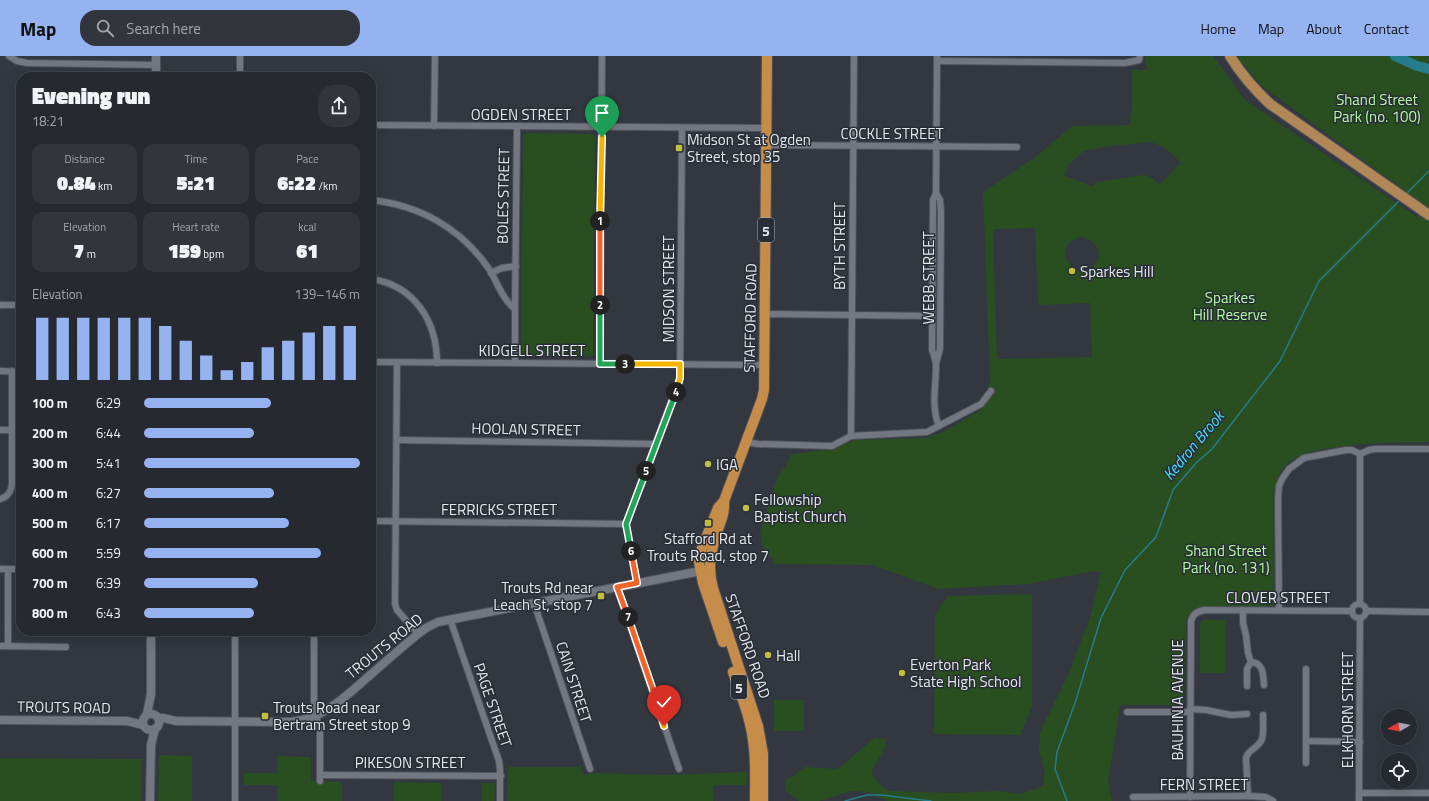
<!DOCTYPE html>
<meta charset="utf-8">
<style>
body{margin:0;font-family:"Titillium Web",sans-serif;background:#32353c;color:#f1f3f6;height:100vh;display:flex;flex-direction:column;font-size:15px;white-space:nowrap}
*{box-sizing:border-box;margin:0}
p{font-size:13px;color:#a4a6ab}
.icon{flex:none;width:22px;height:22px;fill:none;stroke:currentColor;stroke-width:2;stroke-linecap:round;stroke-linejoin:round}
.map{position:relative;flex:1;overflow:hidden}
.panel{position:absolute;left:16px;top:16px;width:360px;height:564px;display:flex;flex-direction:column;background:#262930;border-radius:16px;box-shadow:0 4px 16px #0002,0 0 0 1px #42454c}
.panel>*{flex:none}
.needle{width:26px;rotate:261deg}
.fabs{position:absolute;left:1381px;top:653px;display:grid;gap:8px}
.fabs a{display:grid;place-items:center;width:36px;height:36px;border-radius:50%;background:#262930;box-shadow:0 4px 16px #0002,0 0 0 1px #42454c;font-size:20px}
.pin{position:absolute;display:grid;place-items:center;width:34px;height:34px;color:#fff;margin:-41px -17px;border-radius:50% 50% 50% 0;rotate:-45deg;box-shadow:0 0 4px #0007}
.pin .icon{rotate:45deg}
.km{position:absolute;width:20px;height:20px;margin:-10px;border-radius:50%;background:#222;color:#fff;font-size:11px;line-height:20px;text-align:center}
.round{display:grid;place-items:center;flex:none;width:42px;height:42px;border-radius:16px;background:#32353c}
.headline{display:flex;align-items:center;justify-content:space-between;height:68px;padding:0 16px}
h1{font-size:22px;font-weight:800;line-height:30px}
.figures{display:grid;grid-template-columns:repeat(3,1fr);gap:6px;height:68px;padding:4px 16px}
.figures div{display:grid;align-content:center;border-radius:10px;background:#32353c;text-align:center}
.figures b{font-size:20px;font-weight:800}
.figures small{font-size:11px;font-weight:400}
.figures p{font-size:11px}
.chart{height:112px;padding:8px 16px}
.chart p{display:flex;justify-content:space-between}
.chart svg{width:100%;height:72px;margin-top:4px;stroke:#95b2f1;stroke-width:6}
ul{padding:0 16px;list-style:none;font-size:13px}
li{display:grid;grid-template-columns:64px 48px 1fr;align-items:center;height:30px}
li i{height:10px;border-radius:5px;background:#95b2f1}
header{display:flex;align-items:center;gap:24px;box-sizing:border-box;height:56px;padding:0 20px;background:#95b2f1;color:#111}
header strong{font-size:19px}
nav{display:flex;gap:22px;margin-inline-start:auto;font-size:14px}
.search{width:280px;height:36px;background:#32353c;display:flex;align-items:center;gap:10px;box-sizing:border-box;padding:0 14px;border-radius:16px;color:#a4a6ab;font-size:15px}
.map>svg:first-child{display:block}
</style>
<header>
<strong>Map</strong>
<div class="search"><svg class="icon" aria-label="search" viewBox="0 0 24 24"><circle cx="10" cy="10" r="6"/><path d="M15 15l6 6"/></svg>Search here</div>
<nav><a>Home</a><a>Map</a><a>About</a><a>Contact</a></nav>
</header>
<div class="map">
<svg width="1429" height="745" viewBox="0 0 1429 745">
<rect width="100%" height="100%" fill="#333740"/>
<g fill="#294f20" fill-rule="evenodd">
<path d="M1145,0H1213L1245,44L1417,161L1425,150L1262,30L1236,0H1429V386C1396,387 1305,385 1284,411C1277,420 1275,432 1273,442L1274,550H1202C1193,553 1190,555 1186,564L1184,649H1120L1108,726L1112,745H887L868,736L851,735L819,745H799L786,735L785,725L805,711L836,713L844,708L875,681L886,684L885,691L871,716L875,724L888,735L954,737L1000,735L1019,738L1036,733L1043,729L1045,716L1039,696L1040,676L1068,619L1090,562L1101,516L1093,515L1028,528L938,533L873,509L773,508V503L765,495L762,488L760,476L778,420L786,410L791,398L832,393L855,384L925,382L943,376L981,354L990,326L983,136L1033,103L1072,70L1129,69L1132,50V14H1149L1146,9ZM1149,86C1163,89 1171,96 1181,107L1160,128L1150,121L1143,119L1097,126L1092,130L1065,120L1068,109L1084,95L1103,91ZM1035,172L1038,249L1090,247L1092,301L997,303L993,173ZM1080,181C1093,182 1104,194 1096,207C1080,233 1045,191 1080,181Z"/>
<path d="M527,77L592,78L595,81L593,300L524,299L521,296L523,80Z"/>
<path d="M1032,538V650L1020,679L934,678L935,559L948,540Z"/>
<path d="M1203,564H1225V617H1200V567Z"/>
<rect x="774" y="644" width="30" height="31"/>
<path d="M159,699L192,700V745H158Z"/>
<path d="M277,700L311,701V725L342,726V745H277V729H244V717H277Z"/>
<path d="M0,702L142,703L141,745H0Z"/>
<path d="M508,711H581L584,719L594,717L665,719L747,716V729H714L713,745H507Z"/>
<path d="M394,726L441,727V745H394Z"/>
<path d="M482,727H495L494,745H482Z"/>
</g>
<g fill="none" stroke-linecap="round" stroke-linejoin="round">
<g stroke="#257c8d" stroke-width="1.5">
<path d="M1406,138L1429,115"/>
<path d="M845,745L867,739H881L931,745"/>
<path d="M1067,745L1055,713L1057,696L1075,647L1101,562L1125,514L1156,481L1173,434L1196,407L1212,393L1280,305L1319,225L1401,143"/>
</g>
<path stroke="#257c8d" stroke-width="10" d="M1395,0L1417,10L1429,13"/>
<g stroke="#50525a" stroke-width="8">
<g id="minor">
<path d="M9,0L17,5L27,7L156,9"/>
<path d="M937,0L936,137L933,144L932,294C934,299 936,304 936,310C936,329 931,352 939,370"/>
<path d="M937,5L1125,7L1139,4L1140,0"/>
<path d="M240,21V0"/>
<path d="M371,69L766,72"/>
<path d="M434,70L435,0"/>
<path d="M766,89L1017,91"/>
<path d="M371,144C419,149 461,172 489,213C498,227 502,243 515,253V307"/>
<path d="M491,217L502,212L516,210"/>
<path d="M371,223C414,229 437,265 437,307"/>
<path d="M0,249H21"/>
<path d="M515,253L517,70"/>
<path d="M765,258L932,260"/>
<path d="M371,306L764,309"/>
<path d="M397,306L395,548L397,554L418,578"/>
<path d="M600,308L602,0"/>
<path d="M936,308L940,293L941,156L940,144L936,137"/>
<path d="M0,315L21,316"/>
<path d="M0,374H12"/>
<path d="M851,380L854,0"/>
<path d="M397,384L656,388"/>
<path d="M746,386L758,388L832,390L851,380L927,376L981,348L991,335"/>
<path d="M0,443C8,441 11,436 12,428V315"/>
<path d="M371,465L626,468"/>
<path d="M0,513H21"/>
<path d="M637,527L626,468L680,322L682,72"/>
<path d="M617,531L679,713"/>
<path d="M534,547L590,713"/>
<circle cx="1359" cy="555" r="7"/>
<path d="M1360,548V398"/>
<path d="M1243,554V567L1246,579L1248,597L1251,606C1264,607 1263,619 1264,629"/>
<path d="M1279,554L1278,443L1279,430L1282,423L1289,413L1304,402L1346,394H1352L1360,398L1369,394L1375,393H1429"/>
<path d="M1367,555L1429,556"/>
<path d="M450,563L499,705L500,713V745"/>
<path d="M314,575V653L320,674V725"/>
<path d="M0,590L66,591"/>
<path d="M8,590V513"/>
<path d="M1306,613V707"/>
<path d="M1247,630V613L1251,606"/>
<path d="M1190,653L1206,654L1231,659L1247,658"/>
<path d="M1127,656H1190"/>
<path d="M1306,685L1360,686"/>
<path d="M320,719L501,720"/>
<path d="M1359,737H1429"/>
<path d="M1248,740L1246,702C1248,693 1259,692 1262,683C1264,676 1263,666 1263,659"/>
<path d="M1133,741L1248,740L1266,741L1273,745"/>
<path d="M1190,741L1191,565C1193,558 1196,556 1204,554L1352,555"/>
<path d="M235,745V575"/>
<path d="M1359,745L1360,562"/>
</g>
</g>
<g stroke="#50525a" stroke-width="10">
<g id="tertiary">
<path d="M156,21V0"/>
<circle cx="151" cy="666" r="8"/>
<path d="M147,658L151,638V575"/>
<path d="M158,662H163L176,665L291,666C323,663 345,641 369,620C385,606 401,592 418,578L426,572L438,566L706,514"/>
<path d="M0,664L127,665L143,669"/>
<path d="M150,745L151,689L155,673"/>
</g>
</g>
<g stroke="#50525a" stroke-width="12">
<path id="primary" d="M1230,0C1241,18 1255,34 1270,48L1429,159"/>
</g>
<g stroke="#50525a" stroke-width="12">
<g id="trunk">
<path d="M723,586L703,527L699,506L702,492L718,452L724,445"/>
<path d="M733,616C742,641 752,666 754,693C756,710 755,728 755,745"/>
<path d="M763,745V698L758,670L713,532C707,512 711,495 717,476C721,465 725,457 724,445L762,343L764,334L767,0"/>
</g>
</g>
<use href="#minor" stroke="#737781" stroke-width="6"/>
<use href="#tertiary" stroke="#737781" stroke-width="8"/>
<use href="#primary" stroke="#b18758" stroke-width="10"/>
<use href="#trunk" stroke="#c68c4a" stroke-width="10"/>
</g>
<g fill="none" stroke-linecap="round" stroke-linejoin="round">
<g stroke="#fff" stroke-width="8">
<path id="split-1" d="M600,165L602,81"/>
</g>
<g stroke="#fff" stroke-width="8">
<path id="split-2" d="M600,249V165"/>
</g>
<g stroke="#fff" stroke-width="8">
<path id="split-3" d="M600,249V308H625"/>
</g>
<g stroke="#fff" stroke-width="8">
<path id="split-4" d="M625,308H680V322L676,336"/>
</g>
<g stroke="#fff" stroke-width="8">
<path id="split-5" d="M646,415L676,336"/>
</g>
<g stroke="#fff" stroke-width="8">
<path id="split-6" d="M631,495L626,468L646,415"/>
</g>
<g stroke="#fff" stroke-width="8">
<path id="split-7" d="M628,561L617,531L637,527L631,495"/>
</g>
<g stroke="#fff" stroke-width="8">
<path id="split-8" d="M628,561L655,640"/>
</g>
<g stroke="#fff" stroke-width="8">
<path id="split-9" d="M655,640L664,670"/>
</g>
<use href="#split-1" stroke="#f5b400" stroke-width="5"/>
<use href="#split-2" stroke="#f0652b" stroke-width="5"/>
<use href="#split-3" stroke="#22a559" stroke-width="5"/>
<use href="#split-4" stroke="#f5b400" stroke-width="5"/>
<use href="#split-5" stroke="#22a559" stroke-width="5"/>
<use href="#split-6" stroke="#22a559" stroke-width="5"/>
<use href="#split-7" stroke="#f0652b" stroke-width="5"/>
<use href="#split-8" stroke="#f0652b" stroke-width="5"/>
<use href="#split-9" stroke="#f5b400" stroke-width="5"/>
</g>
<g fill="#bebf42" stroke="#292d35" stroke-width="1.5">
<rect x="675" y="88" width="8" height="8" rx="2"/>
<circle cx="1072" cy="215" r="4"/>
<circle cx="708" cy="408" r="4"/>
<circle cx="746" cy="452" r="4"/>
<rect x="704" y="463" width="8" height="8" rx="2"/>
<rect x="597" y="536" width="8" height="8" rx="2"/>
<circle cx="768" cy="599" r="4"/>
<circle cx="902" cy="617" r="4"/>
<rect x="261" y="656" width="8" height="8" rx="2"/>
</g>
<g text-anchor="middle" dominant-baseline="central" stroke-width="3" stroke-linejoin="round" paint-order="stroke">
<g fill="#292d35" stroke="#adafb6" stroke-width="1">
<rect x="758" y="162" width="16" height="24" rx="3"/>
<rect x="731" y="619" width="16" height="24" rx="3"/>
</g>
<g font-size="14" font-weight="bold" fill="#e5e7ed">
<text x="766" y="174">5</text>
<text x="739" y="631">5</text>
</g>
<g font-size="15" fill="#b3faa3" stroke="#292d35">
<text x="1377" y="43">Shand Street<tspan x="1377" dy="17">Park (no. 100)</tspan></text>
<text x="1230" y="241">Sparkes<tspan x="1230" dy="17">Hill Reserve</tspan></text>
<text x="1226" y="494">Shand Street<tspan x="1226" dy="17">Park (no. 131)</tspan></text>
</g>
<g font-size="15" fill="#e5e7ed" stroke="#292d35">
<text x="521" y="58">OGDEN STREET</text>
<text x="892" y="77">COCKLE STREET</text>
<text transform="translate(503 140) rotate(-89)">BOLES STREET</text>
<text transform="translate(839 190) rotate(-90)">BYTH STREET</text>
<text transform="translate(928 222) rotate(-90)">WEBB STREET</text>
<text transform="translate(668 233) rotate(-90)">MIDSON STREET</text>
<text transform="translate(750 262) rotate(-89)">STAFFORD ROAD</text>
<text x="532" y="294">KIDGELL STREET</text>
<text transform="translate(526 373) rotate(1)">HOOLAN STREET</text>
<text x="499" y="453">FERRICKS STREET</text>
<text x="1278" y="541">CLOVER STREET</text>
<text transform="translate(384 590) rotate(-39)">TROUTS ROAD</text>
<text transform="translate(748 590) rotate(71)">STAFFORD ROAD</text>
<text transform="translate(574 626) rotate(72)">CAIN STREET</text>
<text transform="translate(1177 644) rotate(-90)">BAUHINIA AVENUE</text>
<text transform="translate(493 649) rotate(71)">PAGE STREET</text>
<text transform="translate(64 651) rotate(1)">TROUTS ROAD</text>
<text transform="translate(1347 654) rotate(-90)">ELKHORN STREET</text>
<text x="410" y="706">PIKESON STREET</text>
<text x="1204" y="728">FERN STREET</text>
</g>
<g font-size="15" fill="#e5e7ed" stroke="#292d35" text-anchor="start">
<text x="687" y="83">Midson St at Ogden<tspan x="687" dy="17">Street, stop 35</tspan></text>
<text x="1080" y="215">Sparkes Hill</text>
<text x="716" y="408">IGA</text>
<text x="754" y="443">Fellowship<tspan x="754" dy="17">Baptist Church</tspan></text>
<text x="708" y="482" text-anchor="middle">Stafford Rd at<tspan x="708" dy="17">Trouts Road, stop 7</tspan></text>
<text x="593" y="531" text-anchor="end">Trouts Rd near<tspan x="593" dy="17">Leach St, stop 7</tspan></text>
<text x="776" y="599">Hall</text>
<text x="910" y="608">Everton Park<tspan x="910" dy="17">State High School</tspan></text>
<text x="273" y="651">Trouts Road near<tspan x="273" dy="17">Bertram Street stop 9</tspan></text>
</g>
<g font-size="16" font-style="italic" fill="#3ee1ff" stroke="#292d35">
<text transform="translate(1193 389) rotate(-50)">Kedron Brook</text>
</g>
</g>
</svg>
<div class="fabs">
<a><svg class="needle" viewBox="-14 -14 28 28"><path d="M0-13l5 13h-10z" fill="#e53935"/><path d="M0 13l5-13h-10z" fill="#a4a6ab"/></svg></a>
<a><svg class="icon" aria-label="locate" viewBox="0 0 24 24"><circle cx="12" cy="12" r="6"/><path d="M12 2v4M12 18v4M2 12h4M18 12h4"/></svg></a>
</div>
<div class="pin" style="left:602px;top:81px;background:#1e9e55"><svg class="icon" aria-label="arrive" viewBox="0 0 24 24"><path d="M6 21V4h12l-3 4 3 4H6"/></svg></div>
<div class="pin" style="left:664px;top:670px;background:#d93025"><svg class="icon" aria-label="check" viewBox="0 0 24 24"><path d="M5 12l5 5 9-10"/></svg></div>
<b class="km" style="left:600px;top:165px">1</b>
<b class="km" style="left:600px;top:249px">2</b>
<b class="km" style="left:625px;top:308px">3</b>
<b class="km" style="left:676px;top:336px">4</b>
<b class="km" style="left:646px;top:415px">5</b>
<b class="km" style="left:631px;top:495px">6</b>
<b class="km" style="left:628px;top:561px">7</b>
<section class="panel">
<div class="headline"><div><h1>Evening run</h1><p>18:21</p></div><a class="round"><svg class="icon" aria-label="share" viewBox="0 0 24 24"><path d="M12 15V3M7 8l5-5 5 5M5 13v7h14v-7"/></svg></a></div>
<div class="figures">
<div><p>Distance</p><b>0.84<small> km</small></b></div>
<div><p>Time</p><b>5:21</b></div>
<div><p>Pace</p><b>6:22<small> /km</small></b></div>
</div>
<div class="figures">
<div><p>Elevation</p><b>7<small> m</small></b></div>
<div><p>Heart rate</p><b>159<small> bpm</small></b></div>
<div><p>kcal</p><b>61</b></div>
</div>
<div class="chart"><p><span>Elevation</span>139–146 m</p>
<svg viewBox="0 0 160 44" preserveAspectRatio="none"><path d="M5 44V6M15 44V6M25 44V6M35 44V6M45 44V6M55 44V6M65 44V11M75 44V20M85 44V29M95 44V38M105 44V33M115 44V24M125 44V20M135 44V15M145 44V11M155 44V11"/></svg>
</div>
<ul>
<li><b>100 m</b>6:29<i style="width:59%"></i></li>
<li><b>200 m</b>6:44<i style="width:51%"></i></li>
<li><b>300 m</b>5:41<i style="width:100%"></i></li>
<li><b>400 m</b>6:27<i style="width:60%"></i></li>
<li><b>500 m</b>6:17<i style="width:67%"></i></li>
<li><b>600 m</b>5:59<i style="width:82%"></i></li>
<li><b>700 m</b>6:39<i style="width:53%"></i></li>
<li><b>800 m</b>6:43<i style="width:51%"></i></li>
</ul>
</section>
</div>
